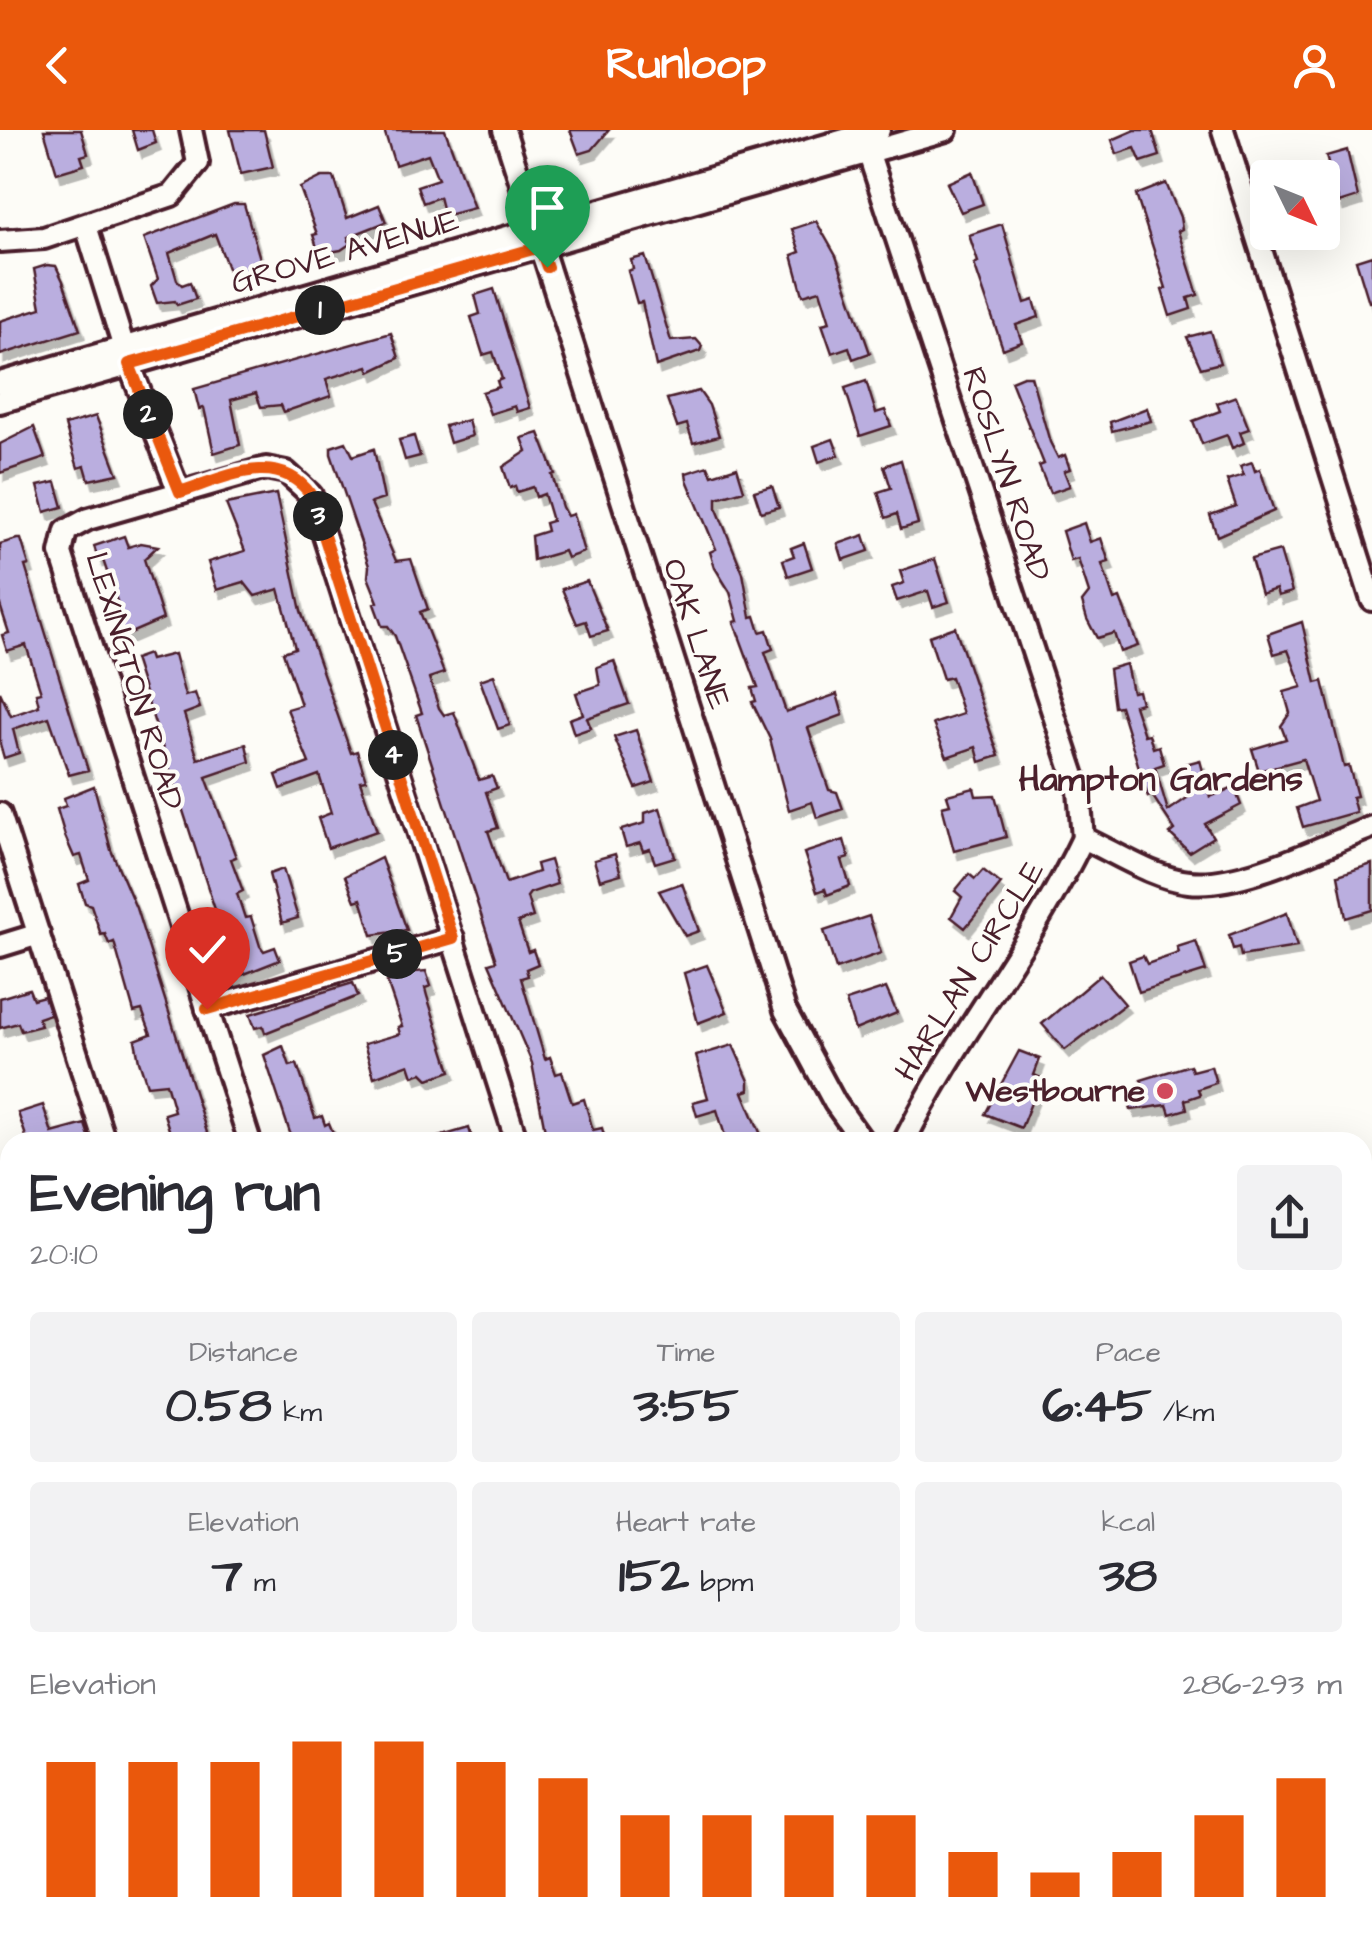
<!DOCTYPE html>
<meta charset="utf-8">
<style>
body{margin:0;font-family:"Architects Daughter",sans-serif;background:#f2f2f3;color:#2b2b33;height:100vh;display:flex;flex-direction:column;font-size:38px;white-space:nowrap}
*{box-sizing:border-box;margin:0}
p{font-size:32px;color:#7c7c81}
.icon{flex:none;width:55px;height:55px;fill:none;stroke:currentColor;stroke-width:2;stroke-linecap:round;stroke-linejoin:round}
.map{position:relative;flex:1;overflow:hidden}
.side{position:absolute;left:0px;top:1002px;width:1372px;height:812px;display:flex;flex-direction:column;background:#fff;border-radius:30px 30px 0 0;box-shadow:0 10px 40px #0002}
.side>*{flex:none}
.needle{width:65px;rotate:133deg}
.tools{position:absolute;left:1250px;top:30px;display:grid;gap:20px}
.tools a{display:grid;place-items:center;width:90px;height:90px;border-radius:10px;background:#fff;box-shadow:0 10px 40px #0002;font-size:50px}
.pin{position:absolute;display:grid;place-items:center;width:85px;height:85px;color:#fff;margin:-102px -42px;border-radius:50% 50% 50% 0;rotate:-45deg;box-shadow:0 0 10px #0007}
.pin .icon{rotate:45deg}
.km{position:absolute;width:50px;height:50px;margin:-25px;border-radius:50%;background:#222;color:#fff;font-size:28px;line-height:50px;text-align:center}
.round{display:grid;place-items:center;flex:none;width:105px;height:105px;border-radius:10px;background:#f2f2f3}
.summary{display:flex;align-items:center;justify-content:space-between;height:170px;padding:0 30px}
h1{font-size:55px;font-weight:700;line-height:75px}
.figures{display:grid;grid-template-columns:repeat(3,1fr);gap:15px;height:170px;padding:10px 30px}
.figures div{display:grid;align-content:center;border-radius:10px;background:#f2f2f3;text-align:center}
.figures b{font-size:50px;font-weight:700}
.figures small{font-size:28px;font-weight:400}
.figures p{font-size:28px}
.chart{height:280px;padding:20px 30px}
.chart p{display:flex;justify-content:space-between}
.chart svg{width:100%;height:180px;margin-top:10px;stroke:#ea580c;stroke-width:6}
header{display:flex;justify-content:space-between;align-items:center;height:130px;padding:0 30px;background:#ea580c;color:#fff;font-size:45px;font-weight:700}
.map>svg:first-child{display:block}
</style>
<header><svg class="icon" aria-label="back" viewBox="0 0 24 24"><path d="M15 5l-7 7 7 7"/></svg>Runloop<svg class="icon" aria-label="person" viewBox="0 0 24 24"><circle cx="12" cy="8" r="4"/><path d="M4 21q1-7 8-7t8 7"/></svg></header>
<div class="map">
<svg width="1372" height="1814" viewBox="0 0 1372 1814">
<defs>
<filter id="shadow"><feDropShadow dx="4.5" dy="8" stdDeviation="0" flood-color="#0004"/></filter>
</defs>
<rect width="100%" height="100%" fill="#fdfcf7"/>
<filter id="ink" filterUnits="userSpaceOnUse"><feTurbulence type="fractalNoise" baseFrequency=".01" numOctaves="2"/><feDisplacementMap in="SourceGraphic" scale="20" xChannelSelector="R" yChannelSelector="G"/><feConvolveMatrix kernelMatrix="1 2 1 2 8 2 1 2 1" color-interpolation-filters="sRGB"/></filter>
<g filter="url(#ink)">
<g fill="#baaedf" stroke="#4a1f2b" stroke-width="2.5" filter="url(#shadow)">
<path d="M44,0H81L88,24L81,26L84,35L57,43Z"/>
<path d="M132,0H152L156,13L138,20Z"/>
<path d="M230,0H264L273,37L241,44Z"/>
<path d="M384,0H445L474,78L444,86L439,67L423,73L417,56L438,49L428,24L395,35Z"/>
<path d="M570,0H609L592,20L579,24Z"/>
<path d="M1135,0H1152L1160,26L1141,32L1135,18L1117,24L1112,10Z"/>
<path d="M1347,20L1358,67L1339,73L1326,26Z"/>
<path d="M972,42L983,74L961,82L947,53Z"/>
<path d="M322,47H334L347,88L379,75L386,92L348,107L350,114L341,120L319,124L313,105L317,104L300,58Z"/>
<path d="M1166,53L1180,87L1182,99L1178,101L1198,165L1188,168L1191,179L1170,186L1162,160L1166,158L1136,65Z"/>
<path d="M234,74H244L263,139L232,149L215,104L169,123L177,150L182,155L190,152L196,169L177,175L175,171L157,173L151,156L158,149L144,108Z"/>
<path d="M816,91L836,126L870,223L853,229L849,217L832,223L822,194L830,192L820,160L803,165L792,125L800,122L792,99Z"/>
<path d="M1002,94L1025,173L1034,170L1039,187L1016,195L1022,212L1003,219L974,134L978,132L969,105Z"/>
<path d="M1372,125V172H1369L1356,130Z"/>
<path d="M645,126L671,211L696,209L702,216L700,221L656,236L642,172L637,173L628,141L633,139L631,130Z"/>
<path d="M47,135L56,136L63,151L80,200L0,225V191L41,178L34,139Z"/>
<path d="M494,159L530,278L517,282L515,276L490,284L482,262L499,257L497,251L502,249L493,222L483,225L471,187L480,184L475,165Z"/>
<path d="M1210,201L1220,233L1201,238L1187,207Z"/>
<path d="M391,203L399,228L370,242L368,236L326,249L331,266L284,282L281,275L261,277L256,263L231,270L240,315L214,323L204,278L199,279L194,259Z"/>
<path d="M1023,246H1031L1050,312L1058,328L1065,325L1070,339L1064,341L1070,356L1050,363L1039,336L1044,334L1011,251Z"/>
<path d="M866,251L876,283L885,280L891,296L860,306L845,258Z"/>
<path d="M699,261L709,275L719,306L693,313L687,294L677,297L667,269Z"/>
<path d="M1236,266L1249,299L1240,302L1244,313L1232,318L1227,305L1202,314L1193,291L1220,281L1217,273Z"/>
<path d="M1147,278L1151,291L1112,301L1110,292Z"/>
<path d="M96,286L118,344L89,350L85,336L78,338L65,295Z"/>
<path d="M468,290L472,306L450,313L445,296Z"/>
<path d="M34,297L45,328L0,343V314Z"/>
<path d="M539,303L555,344L552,345L562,377L567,386L573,384L584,422L567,428L564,421L533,430L531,406L547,401L545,393L552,391L544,364L536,367L533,357L517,362L515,356L510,358L503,337L527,321L522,308Z"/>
<path d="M414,306L420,326L405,330L399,310Z"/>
<path d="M833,309L839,325L819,332L814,316Z"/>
<path d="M346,312L353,326L374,319L384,369L371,373L396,431L411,429L428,479L420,482L444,543L429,548L439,578L444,585L454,582L479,650L492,646L497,658L486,662L498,698L488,701L506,753L538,742L536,734L550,730L557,754L530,763L527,767L533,787L518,792L528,822L533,820L538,834L526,839L528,846L521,848L545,929L550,927L556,944L562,942L572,973L584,969L593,1000L602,998L606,1012H556L554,1004L546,1006L532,933L489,833L496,831L416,585L422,583L395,506L388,496H382L374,474L378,472L368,447L369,436L331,324V317Z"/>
<path d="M901,330L918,394L901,399L897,384L886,388L878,362L891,358L884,336Z"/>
<path d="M1252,332L1255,341L1260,339L1274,381L1217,406L1210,385L1236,376L1227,350L1244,345L1240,336Z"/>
<path d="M708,336L712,345L737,337L744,360L717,368V379L743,443L751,487L755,486L760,502L767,500L773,519L765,522L786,582L837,564L843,585L808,598L829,660L837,662L843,679L817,688L812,672L789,680L770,609L752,572L756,571L752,558L758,557L734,492L738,491L730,462L715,438L710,422L716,419L687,350L686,343Z"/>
<path d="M56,352L63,377L45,382L38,356Z"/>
<path d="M772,356L779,377L761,382L754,361Z"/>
<path d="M276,364L301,481L351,623L357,621L366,650L360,651L377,701L328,718L318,688L331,683L319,645L281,659L276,645L309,633L287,579L301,575L283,522L295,518L279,459L255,466L244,452L217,460L208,432L245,421L226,374Z"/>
<path d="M1084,393L1090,412L1101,408L1109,432L1102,434L1114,470L1120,468L1138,516L1120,522L1114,503L1097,508L1087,489L1082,472L1089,463L1078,429L1071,431L1062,401Z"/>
<path d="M864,405L869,421L843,430L838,414Z"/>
<path d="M124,406L128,417L141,413L158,416L144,429L163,489L126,505L118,498L114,486L121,483L102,427L98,429L94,416Z"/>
<path d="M17,409H21L29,435L25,436L88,640L69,645L49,587L13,599L19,623L4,628L0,614V562L11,586L39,576L36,563L41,562L26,515L7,521L2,505L9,503L0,475V414Z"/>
<path d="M804,413L812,438L788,446L783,430L794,426L791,418Z"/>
<path d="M1280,421L1292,462L1278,466L1276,459L1261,464L1251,429Z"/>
<path d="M935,429L949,472L933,477L928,461L897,471L892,457L904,453L900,441Z"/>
<path d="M587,451L608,501L591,506L586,491L577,494L562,459Z"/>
<path d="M1302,492L1316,553L1323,551L1344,637L1349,636L1357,666L1352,667L1356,682L1303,697L1297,678L1316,671L1303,629L1259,641L1252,619L1286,609L1281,596L1290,583L1284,562L1302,557L1288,520L1274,524L1268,504Z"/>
<path d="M955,497L999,626L980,632L976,617L947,627L933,594L963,584L951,547L943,549L929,506Z"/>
<path d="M148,524L150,530L174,524L185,566L195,563L200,578L184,584L198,629L246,614L250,632L206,647L236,727L231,729L243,761L237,764L245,788L251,787L260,816L264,821L275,817L280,830L229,850L222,829L228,827L219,792L134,529Z"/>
<path d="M614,531L629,574L587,588L591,598L574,604L569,589L583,584L576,563L600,555L597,537Z"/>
<path d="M1126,534L1132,562L1138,561L1141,573L1134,575L1144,605L1149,604L1153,618L1159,616L1164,634L1155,637L1168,681L1190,666L1182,635L1200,630L1210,667L1234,657L1241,675L1205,694L1213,707L1189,722L1170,704L1175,700L1152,665L1148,667L1120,576L1114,577L1109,539Z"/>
<path d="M494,545L510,595L498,599L480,550Z"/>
<path d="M636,600L654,652L636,658L614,607Z"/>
<path d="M94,656L111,720L136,778L210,1012H173L164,984L174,981L166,953L147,955L139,931L135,910L151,904L142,880L134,882L114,812L109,814L105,804L101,805L91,775L85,773L79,754L89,750L81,725L74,727L65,706L57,679L66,676L64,668Z"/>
<path d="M974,658L976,666L995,665L1006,707L954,721L942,676L950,674L947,665Z"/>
<path d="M660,678L675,727L655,733L650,719L643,721L640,713L626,717L621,700L645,693V683Z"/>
<path d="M844,710L849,728L842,730L850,756L827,765L825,759L817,762L804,723Z"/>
<path d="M615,724L621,744L600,750L594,730Z"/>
<path d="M381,728L407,800L372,805L361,769L355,771L345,746Z"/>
<path d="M1372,734V780L1346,788L1338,745Z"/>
<path d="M283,739L298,788L282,793L269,744Z"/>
<path d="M983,740L1001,754L965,798L951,787L962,767L955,761L969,744L975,749Z"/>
<path d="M682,753L699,801L685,806L659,761Z"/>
<path d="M1287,783L1297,817L1241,826L1239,817L1233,819L1229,805Z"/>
<path d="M869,786L881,823L836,839L824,801Z"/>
<path d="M1196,811L1206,841L1139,862L1129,831L1143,826L1147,834L1179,823L1177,817Z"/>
<path d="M413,835L416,842L426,841L431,856L425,858L427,866L451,941L428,949L422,943L413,946L409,934L374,947L364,914L400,904L398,897L402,896L387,852L397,848L394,841Z"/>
<path d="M707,835L727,882L698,893L684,843Z"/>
<path d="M1100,845L1125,874L1065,920L1042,894Z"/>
<path d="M353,853L358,866L265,903L263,896L255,898L250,884Z"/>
<path d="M886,858L897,883L855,900L846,871Z"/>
<path d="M29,859L33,869L44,866L50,884L38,888L41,896L21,901L18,893L0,898V868Z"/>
<path d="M733,915L749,951V960L743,962L764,1012H727L717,980L697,986L693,972L708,968L696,926Z"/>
<path d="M283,916L290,936L297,934L315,988L322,986L325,995L329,993L337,1012H293L264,925Z"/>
<path d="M1019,921L1040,929L1034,945L1041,948L1021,998L985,984Z"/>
<path d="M1190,935L1192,941L1211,936L1216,953L1198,959L1200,965L1185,970L1187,979L1170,984L1167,975L1131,980L1126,962L1144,957L1141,950Z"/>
<path d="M43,975L52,1003L85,994L91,1012H28L18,983Z"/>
<path d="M469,998L473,1012H432L431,1009Z"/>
</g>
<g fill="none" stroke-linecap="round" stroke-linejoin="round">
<g stroke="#4a1f2b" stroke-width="28">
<g id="minor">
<path d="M504,0L785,880L835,973L863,1012"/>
<path d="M1223,0L1372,470"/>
<path d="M865,12L1079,661L1083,708"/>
<path d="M86,96L129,234L179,362"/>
<path d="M0,111L44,108L172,65L198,33L191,0"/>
<path d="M0,253L879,0"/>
<path d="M0,272L946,0"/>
<path d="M0,684L105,1012"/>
<path d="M0,816L39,804"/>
<path d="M207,879L453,808"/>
<path d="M250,1012L61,423L66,401L88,389L266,338L286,342L311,365L517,1012"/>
<path d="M904,1012C956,906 1032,815 1083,708C1116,723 1153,748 1189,752C1242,758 1322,716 1372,697"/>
<path d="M0,1099L10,1096"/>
<path d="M1362,1166L1372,1163"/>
<path d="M0,1362L10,1359"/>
<path d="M0,1389L10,1386"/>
<path d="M457,1805L459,1814"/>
<path d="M635,1814L670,1805"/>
<path d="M1369,1814L1365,1771L1372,1648"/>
</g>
</g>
<g stroke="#4a1f2b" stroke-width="32">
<g id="major">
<path d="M1362,1366L1372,1364"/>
<path d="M1362,1387L1372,1385"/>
<path d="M0,1701L10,1699"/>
<path d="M0,1728L10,1726"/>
</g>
</g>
<use href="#minor" stroke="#fdfcf7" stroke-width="20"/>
<use href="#major" stroke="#fdfcf7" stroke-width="25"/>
</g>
</g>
<g fill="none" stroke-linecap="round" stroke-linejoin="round" filter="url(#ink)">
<g stroke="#fff" stroke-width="20">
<path id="route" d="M207,879L453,808L311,365C278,319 224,348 180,362L129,234L540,117L547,137"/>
</g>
<use href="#route" stroke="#ea580c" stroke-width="12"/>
</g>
<circle fill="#d1495b" stroke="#fdfcf7" stroke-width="4" cx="1165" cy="961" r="10"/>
<g text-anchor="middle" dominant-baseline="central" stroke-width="8" stroke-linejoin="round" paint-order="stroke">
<g font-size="32" fill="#4a1f2b" stroke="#fdfcf7">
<text transform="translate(345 122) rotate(-16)">GROVE AVENUE</text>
<text transform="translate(1006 344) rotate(72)">ROSLYN ROAD</text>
<text transform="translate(696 504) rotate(72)">OAK LANE</text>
<text transform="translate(134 551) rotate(73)">LEXINGTON ROAD</text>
<text transform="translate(970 841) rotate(-58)">HARLAN CIRCLE</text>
</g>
<g font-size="32" font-weight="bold" fill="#4a1f2b" stroke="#fdfcf7" text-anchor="end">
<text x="1145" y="961">Westbourne</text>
</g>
<g font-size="35" font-weight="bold" fill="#4a1f2b" stroke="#fdfcf7">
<text x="1161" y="649">Hampton Gardens</text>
</g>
</g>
</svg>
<div class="tools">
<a><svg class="needle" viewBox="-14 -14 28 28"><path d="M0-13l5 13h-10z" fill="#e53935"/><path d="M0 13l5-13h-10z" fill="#7c7c81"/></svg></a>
</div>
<div class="pin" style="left:547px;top:137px;background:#1e9e55"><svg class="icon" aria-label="arrive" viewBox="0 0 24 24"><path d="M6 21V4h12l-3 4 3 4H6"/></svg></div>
<div class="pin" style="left:207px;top:879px;background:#d93025"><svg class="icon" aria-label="check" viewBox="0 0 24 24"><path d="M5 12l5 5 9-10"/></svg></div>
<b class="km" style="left:320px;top:180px">1</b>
<b class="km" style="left:148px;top:284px">2</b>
<b class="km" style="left:318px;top:386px">3</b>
<b class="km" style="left:393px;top:625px">4</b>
<b class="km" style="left:397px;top:824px">5</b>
<section class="side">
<div class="summary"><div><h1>Evening run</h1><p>20:10</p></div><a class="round"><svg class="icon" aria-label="share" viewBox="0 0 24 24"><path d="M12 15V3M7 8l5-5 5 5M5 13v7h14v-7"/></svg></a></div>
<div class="figures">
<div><p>Distance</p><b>0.58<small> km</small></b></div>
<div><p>Time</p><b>3:55</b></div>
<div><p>Pace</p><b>6:45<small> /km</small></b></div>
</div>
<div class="figures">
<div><p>Elevation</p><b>7<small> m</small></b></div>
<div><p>Heart rate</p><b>152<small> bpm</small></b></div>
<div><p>kcal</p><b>38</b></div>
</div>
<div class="chart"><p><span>Elevation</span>286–293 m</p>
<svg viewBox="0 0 160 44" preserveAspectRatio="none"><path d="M5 44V11M15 44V11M25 44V11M35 44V6M45 44V6M55 44V11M65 44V15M75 44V24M85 44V24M95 44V24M105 44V24M115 44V33M125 44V38M135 44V33M145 44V24M155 44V15"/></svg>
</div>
</section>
</div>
